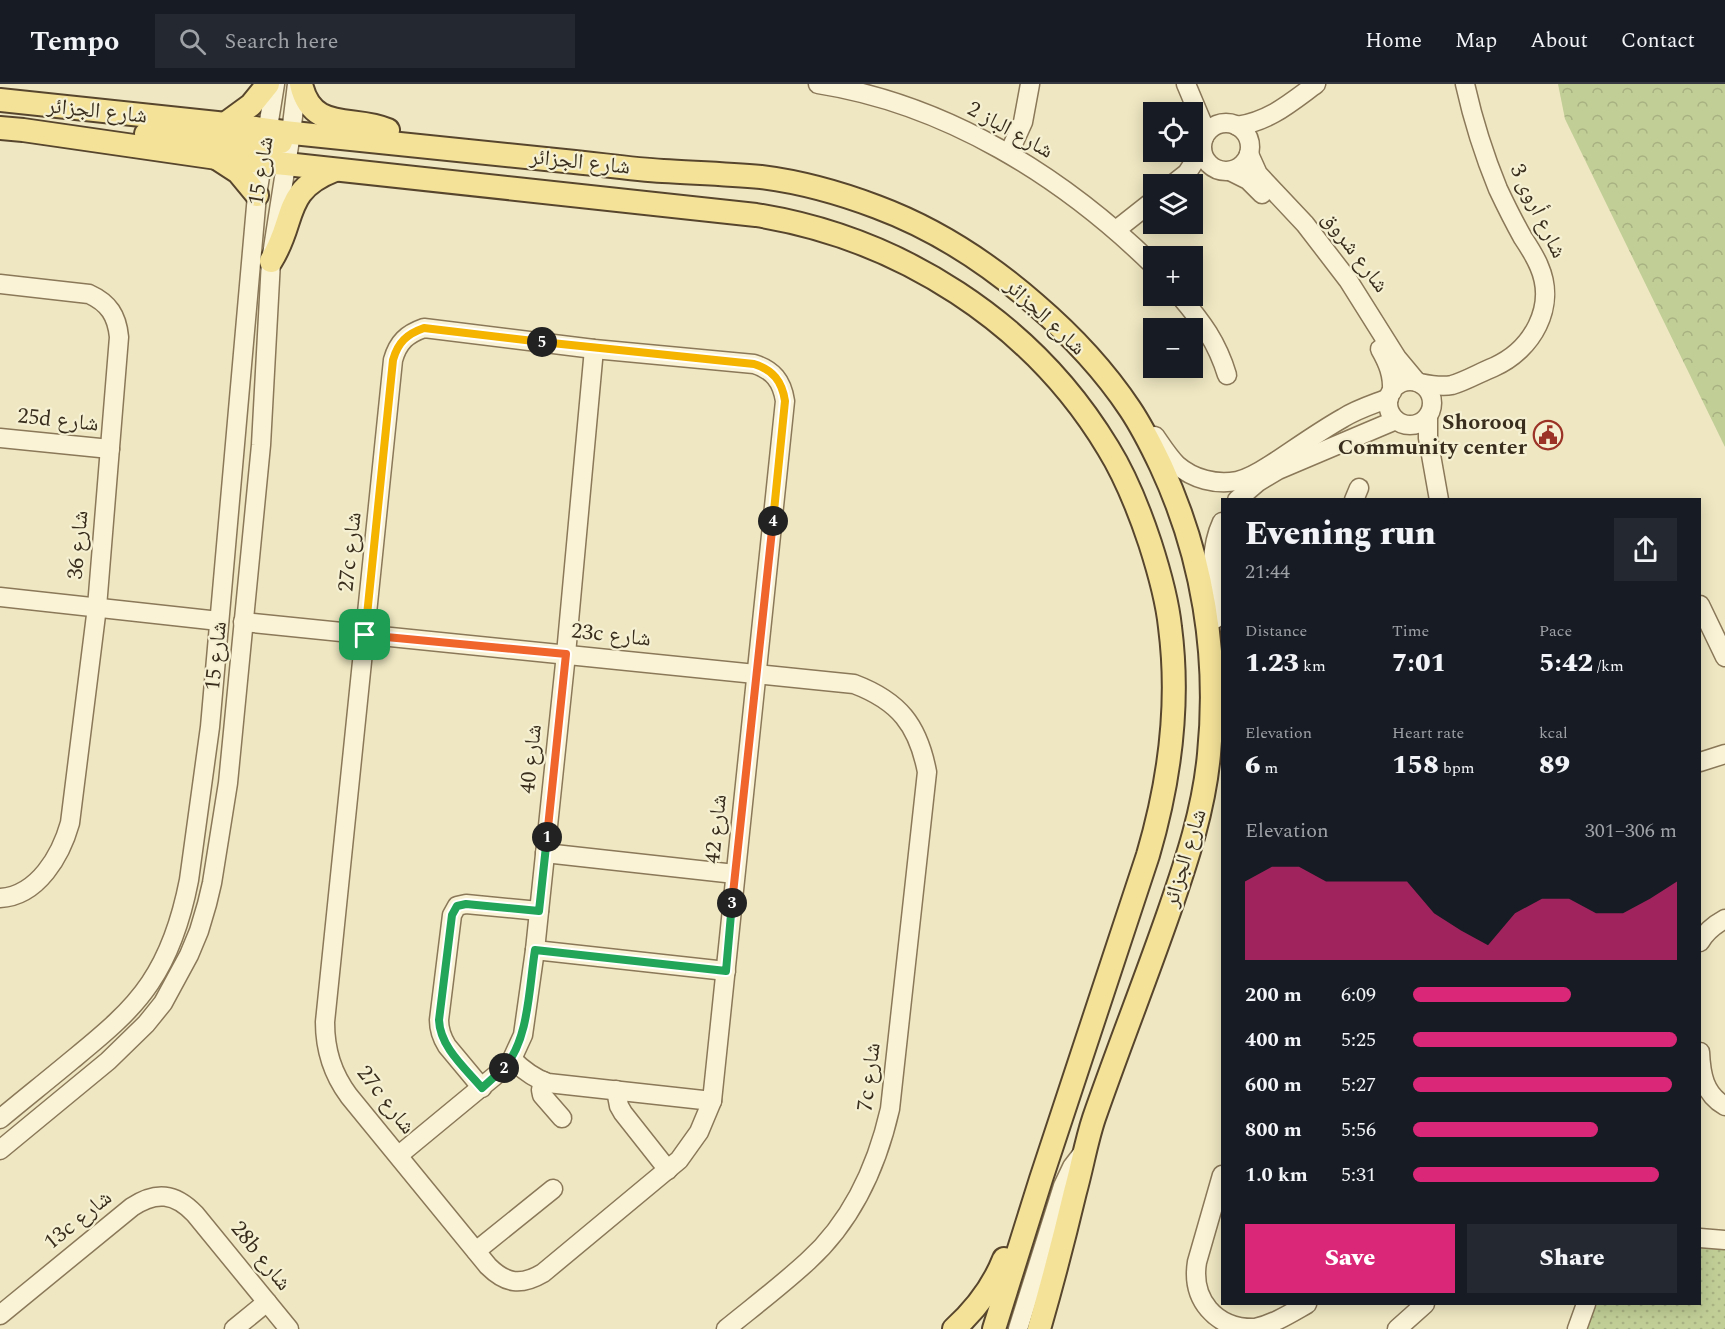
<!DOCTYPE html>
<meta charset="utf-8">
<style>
body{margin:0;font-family:Spectral,"Noto Naskh Arabic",serif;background:#242831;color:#f1f3f6;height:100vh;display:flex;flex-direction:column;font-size:22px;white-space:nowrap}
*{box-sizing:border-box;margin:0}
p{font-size:20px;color:#9ea1a6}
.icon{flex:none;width:33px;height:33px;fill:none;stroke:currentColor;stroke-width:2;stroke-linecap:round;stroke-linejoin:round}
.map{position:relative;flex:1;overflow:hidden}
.side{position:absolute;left:1221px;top:414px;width:480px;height:807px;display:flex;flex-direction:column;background:#171b24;border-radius:0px;box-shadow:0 3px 15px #0003}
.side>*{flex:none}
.tools{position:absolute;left:1143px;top:18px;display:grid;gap:12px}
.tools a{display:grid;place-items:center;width:60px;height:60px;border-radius:0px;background:#171b24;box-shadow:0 3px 15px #0003;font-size:30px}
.pin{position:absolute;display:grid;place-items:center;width:51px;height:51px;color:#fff;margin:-26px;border-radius:12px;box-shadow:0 3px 9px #0006}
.km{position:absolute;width:30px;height:30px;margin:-15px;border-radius:50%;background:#222;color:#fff;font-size:16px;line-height:30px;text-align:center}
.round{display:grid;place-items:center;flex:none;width:63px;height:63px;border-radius:0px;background:#242831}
.summary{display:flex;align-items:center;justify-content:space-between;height:102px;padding:0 24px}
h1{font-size:33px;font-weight:800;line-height:45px}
.figures{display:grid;grid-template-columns:repeat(3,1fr);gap:9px;height:102px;padding:6px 24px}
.figures div{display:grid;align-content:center}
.figures b{font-size:26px;font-weight:800}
.figures small{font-size:16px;font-weight:400}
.figures p{font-size:16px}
.chart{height:168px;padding:12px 24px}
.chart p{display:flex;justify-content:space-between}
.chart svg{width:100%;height:108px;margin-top:6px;fill:#db2777;opacity:.7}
.cta{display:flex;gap:12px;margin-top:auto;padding:12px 24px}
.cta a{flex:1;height:69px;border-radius:0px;background:#db2777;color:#fff;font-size:24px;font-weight:800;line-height:69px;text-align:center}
.cta a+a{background:#242831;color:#f1f3f6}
ul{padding:0 24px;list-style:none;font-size:20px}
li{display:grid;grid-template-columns:96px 72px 1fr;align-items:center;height:45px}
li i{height:15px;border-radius:8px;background:#db2777}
header{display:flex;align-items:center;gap:36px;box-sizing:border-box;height:84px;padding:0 30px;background:#171b24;border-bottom:2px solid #363941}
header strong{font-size:28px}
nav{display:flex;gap:33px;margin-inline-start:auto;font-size:21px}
.search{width:420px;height:54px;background:#242831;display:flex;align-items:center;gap:15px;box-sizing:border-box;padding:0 21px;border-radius:0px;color:#9ea1a6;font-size:22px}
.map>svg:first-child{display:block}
</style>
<header>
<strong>Tempo</strong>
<div class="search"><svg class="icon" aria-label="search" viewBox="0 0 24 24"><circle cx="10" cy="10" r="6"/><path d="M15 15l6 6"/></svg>Search here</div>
<nav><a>Home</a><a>Map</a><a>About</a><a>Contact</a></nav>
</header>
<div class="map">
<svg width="1725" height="1245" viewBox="0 0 1725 1245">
<defs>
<pattern id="forest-crowns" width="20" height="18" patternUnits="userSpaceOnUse" patternTransform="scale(1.5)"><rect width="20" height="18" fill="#c1ce96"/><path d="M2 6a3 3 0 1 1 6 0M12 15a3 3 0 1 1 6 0" fill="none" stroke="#a7b181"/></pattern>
<pattern id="park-dots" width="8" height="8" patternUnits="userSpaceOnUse" patternTransform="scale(1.5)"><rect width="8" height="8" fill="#c1ce96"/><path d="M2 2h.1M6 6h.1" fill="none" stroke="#a7b181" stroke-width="1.8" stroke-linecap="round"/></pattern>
</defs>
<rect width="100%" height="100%" fill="#efe7c2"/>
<path fill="url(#forest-crowns)" d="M1558,0H1725V363L1565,35Z"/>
<path fill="url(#park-dots)" d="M1700,1161H1725V1245H1575L1585,1220H1700Z"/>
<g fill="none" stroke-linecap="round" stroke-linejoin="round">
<g stroke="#8a7859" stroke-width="21">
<g id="minor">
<path d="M818,0C946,20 1062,92 1154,182"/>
<path d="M1186,0L1202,38L1204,53"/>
<circle cx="1226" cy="63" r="24"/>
<path d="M1237,42C1270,37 1290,19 1316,0"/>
<path d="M1009,69L1023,38L1030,0"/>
<path d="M1249,70L1258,90L1305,140L1348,196L1397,274L1417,298"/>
<path d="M1230,87L1248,96L1262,110"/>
<path d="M1173,100L1187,89L1202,66"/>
<path d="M1116,146L1154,116"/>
<path d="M0,200L89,210C109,219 117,232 119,253L97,523L70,739C61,771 38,812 0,814"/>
<path d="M1180,212C1202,238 1217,258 1227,291"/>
<path d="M424,244L594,265L754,280C773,286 782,297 785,317L712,1017L699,1048L679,1076L543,1189C521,1202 506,1200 488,1182L349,1012C332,989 325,966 325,938L393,276C398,258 407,250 424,244Z"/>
<path d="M1380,265C1388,279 1393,291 1392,308"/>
<circle cx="1410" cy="319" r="22"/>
<path d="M1420,299C1430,301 1442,303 1452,301C1466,297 1481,288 1494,283C1532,266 1557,223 1539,182C1535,172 1529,163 1523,154C1514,138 1506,122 1498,105C1484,71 1473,36 1465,0"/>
<path d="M1428,333V354L1439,416"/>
<path d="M1155,352C1162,362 1168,372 1177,381C1193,395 1216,401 1237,397C1252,394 1265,384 1278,376C1299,362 1320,347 1343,334C1357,325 1374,320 1389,314"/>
<path d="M0,354L110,365"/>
<path d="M1237,416L1258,398L1278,386L1396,336"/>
<path d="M1354,416L1359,404"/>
<path d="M0,513L219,537"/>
<path d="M1700,521L1725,573"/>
<path d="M1215,535C1213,503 1208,468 1222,438"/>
<path d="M243,538L854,600C899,617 918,641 927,688L890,1025C877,1082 852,1137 808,1177C782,1201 753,1223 726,1245"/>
<path d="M1700,678L1725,670"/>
<path d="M545,769L735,790"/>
<path d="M1700,858C1706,847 1714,841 1725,835"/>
<path d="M535,866L726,887"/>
<path d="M1700,968C1701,990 1704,1010 1725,1022"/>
<path d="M512,975C523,986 533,994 548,999L712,1017"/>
<path d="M543,997L541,1006L542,1011L562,1034"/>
<path d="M482,1004L447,962C442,954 439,946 439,936L452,831L457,822L466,820L539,827"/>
<path d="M616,1006L619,1022L623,1029L668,1086"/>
<path d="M0,1035C24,1015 48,996 72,976C100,953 130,929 150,899C171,868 182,832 189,796L210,643L257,111L275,0"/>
<path d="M0,1066L108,977L146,940L163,919L189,871L199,847L207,820L212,799L228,699L261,361L271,177L291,49L297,0"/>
<path d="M399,1071L502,986L512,975L523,951L535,866L566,570L594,265"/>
<path d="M1222,1091L1197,1178C1191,1215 1215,1245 1255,1244C1274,1240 1291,1229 1307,1220"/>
<path d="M1700,1154L1725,1156"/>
<path d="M476,1167L553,1105"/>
<path d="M0,1231L132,1123C156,1107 175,1109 195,1130L289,1245"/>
<path d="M234,1245L267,1218"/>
<path d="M1018,1245L1063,1102L1072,1083L1082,1070"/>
<path d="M1397,1245L1425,1220"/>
<path d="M1577,1245L1586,1220"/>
</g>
</g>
<g stroke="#57462d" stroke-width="26">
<g id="major">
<path d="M301,0C312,49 353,31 388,46"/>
<path d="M0,16C72,24 145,31 217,39C243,42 268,46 293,49C384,59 475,67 565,77C598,80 630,85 663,87C696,89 728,90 761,93C801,98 840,109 877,123C936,145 988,179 1035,220C1070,250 1104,286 1130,325C1142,343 1152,363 1161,382C1203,472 1219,572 1209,670C1204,725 1187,776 1169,828C1145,897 1118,965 1094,1034C1086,1058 1082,1083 1075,1108C1064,1154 1052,1200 1039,1245"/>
<path d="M225,40L251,21L268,0"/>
<path d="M0,44L23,46L217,74L286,80L756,131C900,154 1032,238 1108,364C1126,393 1139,426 1150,459C1159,487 1167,514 1170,543C1180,620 1170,696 1148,771L1041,1095L994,1245"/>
<path d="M146,50L265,61L281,58"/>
<path d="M218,75L238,88L257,111"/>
<path d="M271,177C297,136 281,107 335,86"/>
<path d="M954,1245C976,1225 993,1203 1004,1175"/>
</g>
</g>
<use href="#minor" stroke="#faf3d6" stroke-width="18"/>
<use href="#major" stroke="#f4e299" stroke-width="22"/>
</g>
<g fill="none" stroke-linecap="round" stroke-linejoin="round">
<g stroke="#fff" stroke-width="12">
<path id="split-1" d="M365,551L566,570L547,753"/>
</g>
<g stroke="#fff" stroke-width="12">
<path id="split-2" d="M504,984L482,1004C465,984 440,963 439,936L452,831L457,822L466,820L539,827L547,753"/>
</g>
<g stroke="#fff" stroke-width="12">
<path id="split-3" d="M504,984C529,956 529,903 535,866L726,887L732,819"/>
</g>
<g stroke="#fff" stroke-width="12">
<path id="split-4" d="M732,819L773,437"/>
</g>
<g stroke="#fff" stroke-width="12">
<path id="split-5" d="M542,258L754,280C773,286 782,297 785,317L773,437"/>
</g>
<g stroke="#fff" stroke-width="12">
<path id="split-6" d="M365,551L393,276C398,258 407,250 424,244L542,258"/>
</g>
<use href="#split-1" stroke="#f0652b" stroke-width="8"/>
<use href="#split-2" stroke="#22a559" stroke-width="8"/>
<use href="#split-3" stroke="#22a559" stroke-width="8"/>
<use href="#split-4" stroke="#f0652b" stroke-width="8"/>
<use href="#split-5" stroke="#f5b400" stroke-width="8"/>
<use href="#split-6" stroke="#f5b400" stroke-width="8"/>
</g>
<defs>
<g id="civic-ring" transform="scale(1.5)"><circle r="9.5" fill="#f6f0d2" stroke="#9b3327" stroke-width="1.5"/><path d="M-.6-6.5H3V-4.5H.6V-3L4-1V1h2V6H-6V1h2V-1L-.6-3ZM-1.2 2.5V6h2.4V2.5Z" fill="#9b3327"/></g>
</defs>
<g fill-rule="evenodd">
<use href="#civic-ring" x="1548" y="351"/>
</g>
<g text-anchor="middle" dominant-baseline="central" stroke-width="4.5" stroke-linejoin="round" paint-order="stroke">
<g font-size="22" fill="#392e1d" stroke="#f6f0d2">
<text transform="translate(97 27) rotate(6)">شارع الجزائر</text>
<text transform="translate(1010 46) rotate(29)">شارع الباز 2</text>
<text transform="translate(580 78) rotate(6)">شارع الجزائر</text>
<text transform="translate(261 87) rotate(-81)">شارع 15</text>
<text transform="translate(1538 127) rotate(64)">شارع أروى 3</text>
<text transform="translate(1355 168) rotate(53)">شارع شروق</text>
<text transform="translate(1045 233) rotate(43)">شارع الجزائر</text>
<text transform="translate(58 336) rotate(6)">25d شارع</text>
<text transform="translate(78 461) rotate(-85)">شارع 36</text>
<text transform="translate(350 468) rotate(-84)">27c شارع</text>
<text transform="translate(611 551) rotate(6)">23c شارع</text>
<text transform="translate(216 572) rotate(-84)">شارع 15</text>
<text transform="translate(531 675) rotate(-84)">شارع 40</text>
<text transform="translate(716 745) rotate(-84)">شارع 42</text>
<text transform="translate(1185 774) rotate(-73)">شارع الجزائر</text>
<text transform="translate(869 993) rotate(-83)">7c شارع</text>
<text transform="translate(386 1016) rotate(52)">27c شارع</text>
<text transform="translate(78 1136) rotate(-39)">13c شارع</text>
<text transform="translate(261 1172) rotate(51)">28b شارع</text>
</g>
<g font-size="22" font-weight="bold" fill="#392e1d" stroke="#f6f0d2" text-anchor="end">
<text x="1527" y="338">Shorooq<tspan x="1527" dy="25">Community center</tspan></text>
</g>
</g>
</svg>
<div class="tools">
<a><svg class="icon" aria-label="locate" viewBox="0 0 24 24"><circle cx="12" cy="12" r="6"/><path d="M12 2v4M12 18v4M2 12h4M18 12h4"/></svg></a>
<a><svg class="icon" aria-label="layers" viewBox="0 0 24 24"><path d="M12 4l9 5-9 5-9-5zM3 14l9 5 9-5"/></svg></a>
<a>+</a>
<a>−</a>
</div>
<div class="pin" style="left:365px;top:551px;background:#1e9e55"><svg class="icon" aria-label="arrive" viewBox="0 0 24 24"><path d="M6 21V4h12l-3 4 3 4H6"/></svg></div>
<b class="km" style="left:547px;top:753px">1</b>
<b class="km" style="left:504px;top:984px">2</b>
<b class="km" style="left:732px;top:819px">3</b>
<b class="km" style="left:773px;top:437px">4</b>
<b class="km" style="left:542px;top:258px">5</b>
<section class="side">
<div class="summary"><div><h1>Evening run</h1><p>21:44</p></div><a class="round"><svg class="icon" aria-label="share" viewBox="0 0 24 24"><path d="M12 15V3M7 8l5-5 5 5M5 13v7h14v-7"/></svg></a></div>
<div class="figures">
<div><p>Distance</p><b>1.23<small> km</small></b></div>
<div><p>Time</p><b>7:01</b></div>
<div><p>Pace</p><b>5:42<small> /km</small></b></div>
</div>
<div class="figures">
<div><p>Elevation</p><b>6<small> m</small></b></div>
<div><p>Heart rate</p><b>158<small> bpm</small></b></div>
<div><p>kcal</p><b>89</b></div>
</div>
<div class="chart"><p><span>Elevation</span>301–306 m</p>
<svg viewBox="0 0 160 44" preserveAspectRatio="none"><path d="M0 44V12L10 6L20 6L30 12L40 12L50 12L60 12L70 25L80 32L90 38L100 25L110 19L120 19L130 25L140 25L150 19L160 12V44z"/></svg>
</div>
<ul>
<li><b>200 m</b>6:09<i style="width:60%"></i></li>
<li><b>400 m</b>5:25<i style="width:100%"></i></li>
<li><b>600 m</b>5:27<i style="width:98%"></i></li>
<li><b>800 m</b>5:56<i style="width:70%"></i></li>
<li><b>1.0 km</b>5:31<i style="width:93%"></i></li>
</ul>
<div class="cta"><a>Save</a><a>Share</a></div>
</section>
</div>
